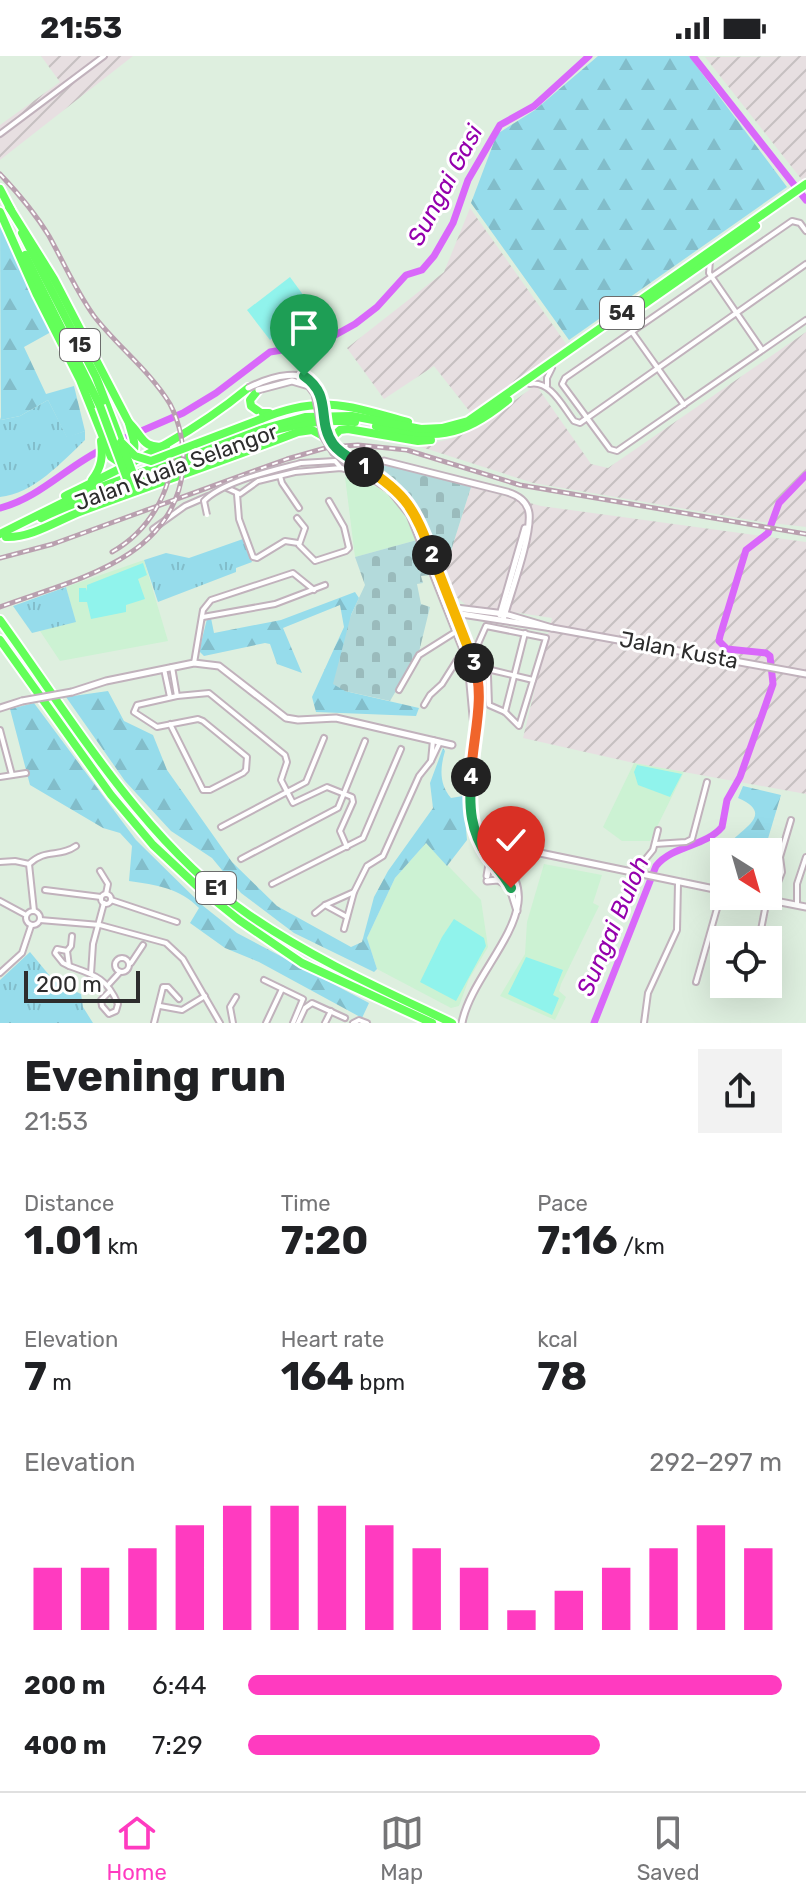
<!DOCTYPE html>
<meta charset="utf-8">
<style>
body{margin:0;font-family:Rubik,sans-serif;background:#f2f2f2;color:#202124;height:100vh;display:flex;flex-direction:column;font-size:30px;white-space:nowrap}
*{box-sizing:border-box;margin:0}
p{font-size:26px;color:#757577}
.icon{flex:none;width:44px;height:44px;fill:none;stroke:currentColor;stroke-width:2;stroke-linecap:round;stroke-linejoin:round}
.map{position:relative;height:967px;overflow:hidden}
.panel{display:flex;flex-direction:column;background:#fff;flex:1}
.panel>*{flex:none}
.needle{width:52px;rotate:143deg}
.tools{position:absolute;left:710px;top:782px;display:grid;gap:16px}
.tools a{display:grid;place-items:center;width:72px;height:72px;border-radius:0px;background:#fff;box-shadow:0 8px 32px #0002;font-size:40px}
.scale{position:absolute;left:24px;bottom:20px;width:116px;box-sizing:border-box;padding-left:8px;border:4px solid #2d2d2d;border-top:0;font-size:22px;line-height:28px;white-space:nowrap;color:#2d2d2d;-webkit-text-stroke:6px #fff;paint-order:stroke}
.pin{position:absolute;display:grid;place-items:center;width:68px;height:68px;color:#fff;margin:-82px -34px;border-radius:50% 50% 50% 0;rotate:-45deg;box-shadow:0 0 8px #0007}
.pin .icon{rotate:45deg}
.km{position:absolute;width:40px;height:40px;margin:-20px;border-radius:50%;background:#222;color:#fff;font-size:22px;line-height:40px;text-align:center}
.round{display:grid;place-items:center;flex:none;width:84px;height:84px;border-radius:0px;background:#f2f2f2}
.overview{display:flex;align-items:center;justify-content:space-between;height:136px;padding:0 24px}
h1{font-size:44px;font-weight:700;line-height:60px}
.metrics{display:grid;grid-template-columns:repeat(3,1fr);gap:12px;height:136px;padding:8px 24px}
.metrics div{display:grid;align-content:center}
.metrics b{font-size:40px;font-weight:700}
.metrics small{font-size:22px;font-weight:400}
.metrics p{font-size:22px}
.chart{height:224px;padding:16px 24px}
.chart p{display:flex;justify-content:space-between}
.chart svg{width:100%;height:144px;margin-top:8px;stroke:#ff3bc0;stroke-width:6}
ul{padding:0 24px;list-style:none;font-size:26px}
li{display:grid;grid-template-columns:128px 96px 1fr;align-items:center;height:60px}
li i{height:20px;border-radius:10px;background:#ff3bc0}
.status{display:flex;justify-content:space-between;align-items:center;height:56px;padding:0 40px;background:#fff;direction:ltr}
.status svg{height:22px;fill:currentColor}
.dock{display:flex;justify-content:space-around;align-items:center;height:112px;border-top:2px solid #e0e0e0;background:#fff;font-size:22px;color:#757577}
.dock a{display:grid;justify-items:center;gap:4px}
.dock .active{color:#ff3bc0}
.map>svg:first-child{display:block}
</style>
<div class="status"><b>21:53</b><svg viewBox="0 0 49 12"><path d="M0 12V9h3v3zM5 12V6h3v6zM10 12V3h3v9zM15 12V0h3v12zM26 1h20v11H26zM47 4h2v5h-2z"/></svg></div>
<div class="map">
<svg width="806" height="967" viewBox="0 0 806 967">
<defs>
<pattern id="industrial-furrows" width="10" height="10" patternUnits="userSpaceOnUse" patternTransform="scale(2)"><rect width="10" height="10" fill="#e7dfe1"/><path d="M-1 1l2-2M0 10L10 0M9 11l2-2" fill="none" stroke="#c6c0c1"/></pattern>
<pattern id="grass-tufts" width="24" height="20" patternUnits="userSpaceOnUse" patternTransform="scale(2)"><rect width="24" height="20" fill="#96dceb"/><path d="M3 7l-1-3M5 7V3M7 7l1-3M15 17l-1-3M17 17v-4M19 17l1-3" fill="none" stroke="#82bdca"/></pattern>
<pattern id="forest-firs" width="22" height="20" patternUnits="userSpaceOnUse" patternTransform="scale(2)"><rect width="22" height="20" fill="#96dceb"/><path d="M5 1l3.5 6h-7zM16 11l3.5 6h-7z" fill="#82bdca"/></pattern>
<pattern id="cemetery-stones" width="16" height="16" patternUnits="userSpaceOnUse" patternTransform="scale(2)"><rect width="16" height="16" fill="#b3dadb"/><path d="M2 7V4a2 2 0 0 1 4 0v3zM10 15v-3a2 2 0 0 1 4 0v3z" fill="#9abbbc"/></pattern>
</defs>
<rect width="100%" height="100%" fill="#deefdf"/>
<g fill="url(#industrial-furrows)">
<path d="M41,0H133L0,104V69L60,26Z"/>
<path d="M806,0V121L802,124L705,1Z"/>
<path d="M470,152L567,289L470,356L434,310L384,343L347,292L444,216Z"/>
<path d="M806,276V471L762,466L533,427L418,390L451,383L478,371L536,329L591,408L608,412Z"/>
<path d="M471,431L541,450L806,486V738L634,707L523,682L552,562L466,549L454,539L444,517Z"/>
</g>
<g fill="#ccf2d3">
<path d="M349,420L360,425L363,422L366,424L368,428L377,431L396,445L407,461L417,484L355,501L345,421Z"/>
<path d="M144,504L168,585L60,605L40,575L75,565L66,531Z"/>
<path d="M634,707L684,716L650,785H622L603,771Z"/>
<path d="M426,787L481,844L488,891L469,923L459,950L451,952L377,913L367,882L395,822Z"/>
<path d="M544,808L602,819L593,847L599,850L561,928L559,935L566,941L555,964L500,940L525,898L527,866Z"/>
</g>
<g fill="url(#grass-tufts)">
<path d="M48,344L67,381L85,375V384C62,406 33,438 0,441V361L1,364L20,360Z"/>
<path d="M243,483L252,506L236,512V516L158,546L144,504L166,497L189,502Z"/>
<path d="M66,531L76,566L32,577L13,550Z"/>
<path d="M30,896L54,925L81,938L83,951L93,967H0V924Z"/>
</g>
<g fill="url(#forest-firs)">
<path d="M598,0H689L787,131L569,284L471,147L497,78L535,54Z"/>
<path d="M0,169L51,276L24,291L46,338L74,330L85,375L67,382L48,344L20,360L1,364Z"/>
<path d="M355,536L359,542L351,559L345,635L419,652L416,660L316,656L312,641L344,571L340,549L283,572L302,617L277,608L270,588L265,587L204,600L199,595L207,563L211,562L214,577L281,564Z"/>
<path d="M108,635L124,665L153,679L167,714L232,806L277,850L351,891L362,886L374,841L388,815L433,752L430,727L443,692L445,695C440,712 439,728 451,742L463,740L467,784L447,810L426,787L395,822L367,882L377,913L374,916L294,877L241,837L212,802L171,775L125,725L66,641Z"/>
<path d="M34,647L136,784L202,849L237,877L369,947L362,962L259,906L225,892L190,867L199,852C180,832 156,829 129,825L132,790L120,777L103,772L30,729L10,653Z"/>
<path d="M743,730L781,739L764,796H725C728,777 782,761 738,742Z"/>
</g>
<g fill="url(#cemetery-stones)">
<path d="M381,408L471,431L444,517L418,452L397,425L380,411Z"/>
<path d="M417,484L429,519L421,520L423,527L417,528L421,548L430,551L419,596L390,645L345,635L333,628L351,559L365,529L355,501Z"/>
</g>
<g fill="#90f3ec">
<path d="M290,221L312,251L270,284L247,254Z"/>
<path d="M143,507L147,519L138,523L145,543L126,549V556L91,563L87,546H79V532H86L87,535V529Z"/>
<path d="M637,709L682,718L670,741L638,729L634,716Z"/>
<path d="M454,863L484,882L486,890L456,945L420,926L442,881Z"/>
<path d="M526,901L563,914L553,939L559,942L552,959L508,938Z"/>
</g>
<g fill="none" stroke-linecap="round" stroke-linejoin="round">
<g stroke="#d968fa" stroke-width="7">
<path d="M693,0L806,144"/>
<path d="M116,386L183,357L216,337L270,296L319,288L355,268L377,251L406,219L422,214L434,200L453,167L468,124L500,69L534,50L589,0"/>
<path d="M0,452C40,442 68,409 105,392"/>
<path d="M594,967L656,810C673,789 705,791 722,771L727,744L740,721L773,628L770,600L766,597L727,593L719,585L720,580L746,494L768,477L779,447L806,419"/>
</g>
<path stroke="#bbc8bb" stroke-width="5" stroke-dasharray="5 2.5" stroke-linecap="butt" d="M333,405H384"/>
<g stroke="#c1b2bc" stroke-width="8">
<g id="street">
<path d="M0,78L104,0"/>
<path d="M806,175L800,167L792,165L565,322L562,328L610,393L617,395L806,264"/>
<path d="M710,204L709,217L762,294"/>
<path d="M632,276L684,349"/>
<path d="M530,328C550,324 563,351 574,365L580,367L806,208"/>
<path d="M547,330V322L552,312"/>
<path d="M301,407L335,405L341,412"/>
<path d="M280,420L282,427L299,452"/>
<path d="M227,432L240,438L258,425L295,416L341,412L367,420"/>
<path d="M237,438L239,463L253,501L257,502L285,485L298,487"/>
<path d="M297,462L305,472L299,489L315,505L346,495L349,492L344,471L329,445"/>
<path d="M153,473L185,450L208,440"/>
<path d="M203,561L275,548L325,529"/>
<path d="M486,570L546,582L519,670L505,656L489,649L488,620L478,588Z"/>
<path d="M194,607L203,554L211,544L293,517L314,534"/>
<path d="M172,611L177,640"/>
<path d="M164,613L170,641"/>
<path d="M487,613L533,624"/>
<path d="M399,634L419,599L457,575"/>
<path d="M424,649L430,639L442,628L464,593"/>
<path d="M505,656L525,577"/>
<path d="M170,668L203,734H210L243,717L246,714L247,701L203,665L198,663L157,671L134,656L137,649L177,640L209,637L285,699L287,706L281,724L293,747L327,731L352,741L353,746L340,775L347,791"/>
<path d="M0,674L12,719"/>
<path d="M433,684L431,705L440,686"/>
<path d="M0,721L26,717"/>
<path d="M221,771L306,726L324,682"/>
<path d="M655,788L686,786L692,783L707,726"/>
<path d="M241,803L338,752L365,685"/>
<path d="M0,806L15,805L29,808C46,792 59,802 76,790"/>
<path d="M29,808L34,855"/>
<path d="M100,815L108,828L106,838"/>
<path d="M635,816L653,794L658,774"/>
<path d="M272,828L363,782L401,693"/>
<path d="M45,834L101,841"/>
<circle cx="106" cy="843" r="5"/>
<path d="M111,844L177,866"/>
<path d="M771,844L782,816L780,801L791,764"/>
<path d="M0,845L26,859"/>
<path d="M325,849L347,861"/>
<path d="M797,849V828L806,801"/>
<circle cx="33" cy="862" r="7"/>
<path d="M315,857L325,849L354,836"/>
<path d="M40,864L100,869L166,887L183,903L220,967"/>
<path d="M344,873L354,836L367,810L383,800L419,720L431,705"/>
<path d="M759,884L767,843"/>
<path d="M57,893L67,895L69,910L63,907L55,897Z"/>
<path d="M67,895L71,890L72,880"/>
<circle cx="122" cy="909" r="7"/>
<path d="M131,907L143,889"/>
<path d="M69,910C95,919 107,922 118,948L116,955L109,958L102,950L101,944L110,935"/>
<path d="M0,917L22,897L31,870"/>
<path d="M91,918L93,888L104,847"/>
<path d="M264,924L303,943L293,967"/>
<path d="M696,926L722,835"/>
<path d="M109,928L120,916"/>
<path d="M755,938L756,928"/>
<path d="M160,950L182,954L205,940"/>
<path d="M154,967L163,931H168L179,943"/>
<path d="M233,967L230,951L236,941"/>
<path d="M266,967L282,933"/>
<path d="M298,967L305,952L312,947L345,962"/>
<path d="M325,967L331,955"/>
<path d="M353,967L359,964L367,967"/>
<path d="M644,967L648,937L677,874L678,827"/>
</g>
</g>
<g stroke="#c1b2bc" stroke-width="9">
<g id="secondary">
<path d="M340,395L385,424L410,449L456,557L478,624V662L472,693L471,761L480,788L507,823L517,855"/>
<path d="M334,397L390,434L410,459L468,606L474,671"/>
<path d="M384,405L507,436C517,439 527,444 529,457C532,479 510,539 503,564"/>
<path d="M448,551L505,558L552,572L806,618"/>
<path d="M455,557L552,572"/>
<path d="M500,559L525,472"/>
<path d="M476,607L484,613L478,624"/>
<path d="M72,636L106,625L194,607L219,610L286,662L298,664L336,662L452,689"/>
<path d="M0,652L22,645"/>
<path d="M503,809C514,800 525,788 540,797"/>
<path d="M502,817L526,798L540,797L724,835"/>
<path d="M487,820L490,802"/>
<path d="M487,825L498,824L507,829"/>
<path d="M750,840L806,851"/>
<path d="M462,967C473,907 568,841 484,793"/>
</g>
</g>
<g stroke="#fff" stroke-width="12">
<g id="highway">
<path d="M0,133L11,154"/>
<path d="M9,151L54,223L129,367C143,380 142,394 166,390"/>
<path d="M0,156L37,239L80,324L111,401L117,405L130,404C139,390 132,381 129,367"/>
<path d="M22,177L96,321L121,386"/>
<path d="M25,199L100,350"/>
<path d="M643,249L756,170"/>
<path d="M258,334L250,344L251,350L261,357H269"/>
<path d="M261,363C320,338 350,350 408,366"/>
<path d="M376,370C436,383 458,384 508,344"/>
<path d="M330,383L340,374L348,373L418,385L431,384"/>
<path d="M92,424C102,411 103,400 101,385"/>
<path d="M65,440C132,407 190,380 248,332"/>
<path d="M41,462C84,442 128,427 173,411C231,390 291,359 355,366"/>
<path d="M0,478L76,440L255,375L305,361L352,360L421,373L442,372L468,365L806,128"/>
<path d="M6,481C32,482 58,464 82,455C154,428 226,404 298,376L312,374L323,380"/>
<path d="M0,564C73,665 145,787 249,859C313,903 383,934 452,967"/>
<path d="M0,584L111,739L153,789L198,831L239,864L302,907L432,967"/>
</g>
</g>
<use href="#street" stroke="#fff" stroke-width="4"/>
<use href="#secondary" stroke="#fff" stroke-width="5"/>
<use href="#highway" stroke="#63ff59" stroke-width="8"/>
<g stroke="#b9a0af" stroke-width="5">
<g id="rail">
<path d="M0,118C18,137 35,157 49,180C64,207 76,235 94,260C117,290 150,315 170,348C180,367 185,392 183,413C173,505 72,524 0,551"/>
<path d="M112,496C149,475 171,437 173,395"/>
<path d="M0,502L53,488L287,403L329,391L358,389L407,394L520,429L806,478"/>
</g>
</g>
<use href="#rail" stroke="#fff" stroke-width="2" stroke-dasharray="6" stroke-linecap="butt"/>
<g stroke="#c1b2bc" stroke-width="8" stroke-linecap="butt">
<path id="street-bridge" d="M207,459L204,445C223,425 275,414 301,407"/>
</g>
<g stroke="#c1b2bc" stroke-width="9" stroke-linecap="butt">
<g id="secondary-bridge">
<path d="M248,332C268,322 309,307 321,337C328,357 322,379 340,395"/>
<path d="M258,334L292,325L309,330L315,338L323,380L334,397"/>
<path d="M22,645L72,636"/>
</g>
</g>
<g stroke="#fff" stroke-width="12" stroke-linecap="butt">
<g id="highway-bridge">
<path d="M100,350L132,436"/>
<path d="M121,386L135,400L151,405L261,363"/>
<path d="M123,391L139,434"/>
</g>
</g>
<use href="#street-bridge" stroke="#fff" stroke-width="4"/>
<use href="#secondary-bridge" stroke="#fff" stroke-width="5"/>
<use href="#highway-bridge" stroke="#63ff59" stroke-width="8"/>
</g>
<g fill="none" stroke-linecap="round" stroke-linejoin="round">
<g stroke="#fff" stroke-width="16">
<path id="split-1" d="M304,320C333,340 316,364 333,388C340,398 354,404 364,411"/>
</g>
<g stroke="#fff" stroke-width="16">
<path id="split-2" d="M364,411C407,438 414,453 432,499"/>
</g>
<g stroke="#fff" stroke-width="16">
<path id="split-3" d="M432,499L474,607"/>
</g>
<g stroke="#fff" stroke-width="16">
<path id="split-4" d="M471,721C472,683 486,643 474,607"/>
</g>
<g stroke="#fff" stroke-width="16">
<path id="split-5" d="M471,721C469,751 470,775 488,801C496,811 505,820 511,832"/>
</g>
<use href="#split-1" stroke="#22a559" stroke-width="10"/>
<use href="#split-2" stroke="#f5b400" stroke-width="10"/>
<use href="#split-3" stroke="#f5b400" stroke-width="10"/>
<use href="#split-4" stroke="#f0652b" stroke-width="10"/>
<use href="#split-5" stroke="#22a559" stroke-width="10"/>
</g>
<g text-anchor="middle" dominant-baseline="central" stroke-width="6" stroke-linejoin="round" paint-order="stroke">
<g fill="#fff" stroke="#6c6c6c" stroke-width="2">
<rect x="600" y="241" width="44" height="32" rx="6"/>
<rect x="60" y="273" width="40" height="32" rx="6"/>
<rect x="196" y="816" width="40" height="32" rx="6"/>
</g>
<g font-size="20" font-weight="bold" fill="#2d2d2d">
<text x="622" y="257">54</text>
<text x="80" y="289">15</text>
<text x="216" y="832">E1</text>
</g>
<g font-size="22" fill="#2d2d2d" stroke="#fff">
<text transform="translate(176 411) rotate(-20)">Jalan Kuala Selangor</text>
<text transform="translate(679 594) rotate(11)">Jalan Kusta</text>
</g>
<g font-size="24" font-style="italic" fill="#9400ad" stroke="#fff">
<text transform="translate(445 129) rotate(-62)">Sungai Gasi</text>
<text transform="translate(613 870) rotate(-67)">Sungai Buloh</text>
</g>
</g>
</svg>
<div class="tools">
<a><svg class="needle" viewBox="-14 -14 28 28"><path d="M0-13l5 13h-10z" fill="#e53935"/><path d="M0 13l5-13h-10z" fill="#757577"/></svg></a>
<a><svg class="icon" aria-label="locate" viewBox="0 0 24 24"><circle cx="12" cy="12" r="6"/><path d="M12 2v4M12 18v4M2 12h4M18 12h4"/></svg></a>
</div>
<div class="scale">200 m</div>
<div class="pin" style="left:304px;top:320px;background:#1e9e55"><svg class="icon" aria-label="arrive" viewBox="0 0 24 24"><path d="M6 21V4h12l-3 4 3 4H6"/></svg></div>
<div class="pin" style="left:511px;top:832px;background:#d93025"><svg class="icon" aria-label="check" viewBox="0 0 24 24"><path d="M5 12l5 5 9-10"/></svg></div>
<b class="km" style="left:364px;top:411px">1</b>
<b class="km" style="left:432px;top:499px">2</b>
<b class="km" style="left:474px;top:607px">3</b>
<b class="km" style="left:471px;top:721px">4</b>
</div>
<section class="panel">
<div class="overview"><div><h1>Evening run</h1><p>21:53</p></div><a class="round"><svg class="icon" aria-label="share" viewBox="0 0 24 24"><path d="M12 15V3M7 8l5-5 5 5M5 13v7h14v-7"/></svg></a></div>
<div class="metrics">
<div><p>Distance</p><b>1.01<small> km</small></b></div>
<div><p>Time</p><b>7:20</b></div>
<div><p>Pace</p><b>7:16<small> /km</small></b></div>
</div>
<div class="metrics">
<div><p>Elevation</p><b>7<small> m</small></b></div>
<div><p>Heart rate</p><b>164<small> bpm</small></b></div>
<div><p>kcal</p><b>78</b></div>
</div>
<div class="chart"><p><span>Elevation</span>292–297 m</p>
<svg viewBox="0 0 160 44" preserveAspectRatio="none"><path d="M5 44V25M15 44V25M25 44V19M35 44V12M45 44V6M55 44V6M65 44V6M75 44V12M85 44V19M95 44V25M105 44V38M115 44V32M125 44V25M135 44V19M145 44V12M155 44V19"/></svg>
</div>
<ul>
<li><b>200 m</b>6:44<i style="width:100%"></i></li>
<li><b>400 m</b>7:29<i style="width:66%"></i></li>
</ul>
</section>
<nav class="dock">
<a class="active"><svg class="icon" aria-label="home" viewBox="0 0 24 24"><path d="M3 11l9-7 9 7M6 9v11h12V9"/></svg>Home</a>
<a><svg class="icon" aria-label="map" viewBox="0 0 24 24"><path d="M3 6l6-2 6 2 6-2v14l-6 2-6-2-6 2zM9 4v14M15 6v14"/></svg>Map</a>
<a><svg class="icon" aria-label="saved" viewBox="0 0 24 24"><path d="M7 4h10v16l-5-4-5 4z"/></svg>Saved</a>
</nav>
